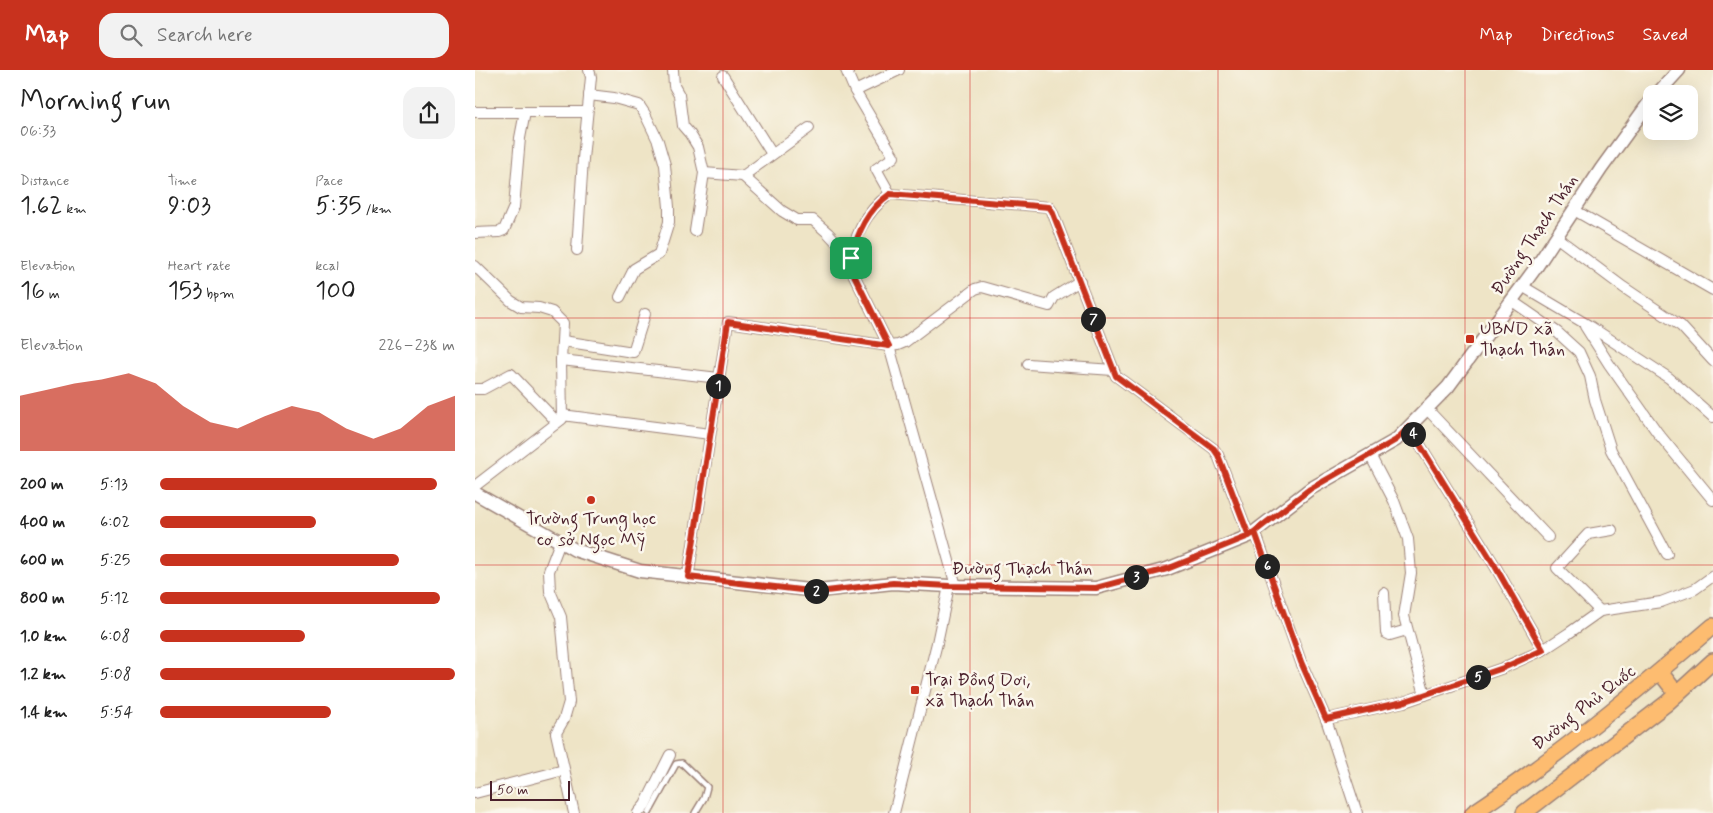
<!DOCTYPE html>
<meta charset="utf-8">
<style>
body{margin:0;font-family:Mynerve,sans-serif;background:#f2f2f2;color:#222;height:100vh;display:flex;flex-direction:column;font-size:19px;white-space:nowrap}
*{box-sizing:border-box;margin:0}
p{font-size:16px;color:#767676}
.icon{flex:none;width:28px;height:28px;fill:none;stroke:currentColor;stroke-width:2;stroke-linecap:round;stroke-linejoin:round}
.map{position:relative;flex:1;overflow:hidden}
.panel{display:flex;flex-direction:column;background:#fff;width:475px}
.panel>*{flex:none}
.tools{position:absolute;left:1168px;top:15px;display:grid;gap:10px}
.tools a{display:grid;place-items:center;width:55px;height:55px;border-radius:10px;background:#fff;box-shadow:0 5px 20px #0002;font-size:25px}
.scale{position:absolute;left:15px;bottom:12px;width:80px;box-sizing:border-box;padding-left:5px;border:2px solid #4a1f2b;border-top:0;font-size:14px;line-height:18px;white-space:nowrap;color:#4a1f2b;-webkit-text-stroke:4px #fbf7ec;paint-order:stroke}
.pin{position:absolute;display:grid;place-items:center;width:42px;height:42px;color:#fff;margin:-21px;border-radius:10px;box-shadow:0 2px 8px #0006}
.km{position:absolute;width:25px;height:25px;margin:-12px;border-radius:50%;background:#222;color:#fff;font-size:14px;line-height:25px;text-align:center}
.round{display:grid;place-items:center;flex:none;width:52px;height:52px;border-radius:15px;background:#f2f2f2}
.head{display:flex;align-items:center;justify-content:space-between;height:85px;padding:0 20px}
h1{font-size:28px;font-weight:600;line-height:38px}
.figures{display:grid;grid-template-columns:repeat(3,1fr);gap:8px;height:85px;padding:5px 20px}
.figures div{display:grid;align-content:center}
.figures b{font-size:25px;font-weight:600}
.figures small{font-size:14px;font-weight:400}
.figures p{font-size:14px}
.chart{height:140px;padding:10px 20px}
.chart p{display:flex;justify-content:space-between}
.chart svg{width:100%;height:90px;margin-top:5px;fill:#c8321e;opacity:.7}
ul{padding:0 20px;list-style:none;font-size:16px}
li{display:grid;grid-template-columns:80px 60px 1fr;align-items:center;height:38px}
li i{height:12px;border-radius:6px;background:#c8321e}
header{display:flex;align-items:center;gap:30px;box-sizing:border-box;height:70px;padding:0 25px;background:#c8321e;color:#fff}
header strong{font-size:24px}
nav{display:flex;gap:28px;margin-inline-start:auto;font-size:18px}
.search{width:350px;height:45px;background:#f2f2f2;display:flex;align-items:center;gap:12px;box-sizing:border-box;padding:0 18px;border-radius:15px;color:#767676;font-size:19px}
main{display:flex;flex:1;min-height:0}
.map>svg:first-child{display:block}
</style>
<header>
<strong>Map</strong>
<div class="search"><svg class="icon" aria-label="search" viewBox="0 0 24 24"><circle cx="10" cy="10" r="6"/><path d="M15 15l6 6"/></svg>Search here</div>
<nav><a>Map</a><a>Directions</a><a>Saved</a></nav>
</header>
<main>
<section class="panel">
<div class="head"><div><h1>Morning run</h1><p>06:33</p></div><a class="round"><svg class="icon" aria-label="share" viewBox="0 0 24 24"><path d="M12 15V3M7 8l5-5 5 5M5 13v7h14v-7"/></svg></a></div>
<div class="figures">
<div><p>Distance</p><b>1.62<small> km</small></b></div>
<div><p>Time</p><b>9:03</b></div>
<div><p>Pace</p><b>5:35<small> /km</small></b></div>
</div>
<div class="figures">
<div><p>Elevation</p><b>16<small> m</small></b></div>
<div><p>Heart rate</p><b>153<small> bpm</small></b></div>
<div><p>kcal</p><b>100</b></div>
</div>
<div class="chart"><p><span>Elevation</span>226–238 m</p>
<svg viewBox="0 0 160 44" preserveAspectRatio="none"><path d="M0 44V17L10 14L20 11L30 9L40 6L50 11L60 22L70 30L80 33L90 27L100 22L110 25L120 33L130 38L140 33L150 22L160 17V44z"/></svg>
</div>
<ul>
<li><b>200 m</b>5:13<i style="width:94%"></i></li>
<li><b>400 m</b>6:02<i style="width:53%"></i></li>
<li><b>600 m</b>5:25<i style="width:81%"></i></li>
<li><b>800 m</b>5:12<i style="width:95%"></i></li>
<li><b>1.0 km</b>6:08<i style="width:49%"></i></li>
<li><b>1.2 km</b>5:08<i style="width:100%"></i></li>
<li><b>1.4 km</b>5:54<i style="width:58%"></i></li>
</ul>
</section>
<div class="map">
<svg width="1238" height="743" viewBox="0 0 1238 743">
<rect width="100%" height="100%" fill="#fbf7ec"/>
<filter id="ink" filterUnits="userSpaceOnUse"><feTurbulence type="fractalNoise" baseFrequency=".02" numOctaves="2"/><feDisplacementMap in="SourceGraphic" scale="10" xChannelSelector="R" yChannelSelector="G"/><feConvolveMatrix kernelMatrix="1 2 1 2 8 2 1 2 1" color-interpolation-filters="sRGB"/></filter>
<filter id="wash" filterUnits="userSpaceOnUse"><feTurbulence type="fractalNoise" baseFrequency=".0096" numOctaves="4" result="noise"/><feDisplacementMap in="SourceGraphic" scale="20" xChannelSelector="R" yChannelSelector="G"/><feGaussianBlur stdDeviation="1.12" result="paint"/><feColorMatrix in="noise" values="0 0 0 0 0 0 0 0 0 0 0 0 0 0 0 0 0 1.4 0 .05"/><feComposite in="paint" operator="in"/></filter>
<g filter="url(#wash)">
<rect width="100%" height="100%" fill="#eee4c6"/>
</g>
<g filter="url(#ink)">
<g fill="none" stroke-linecap="round" stroke-linejoin="round">
<g stroke="#9c8278" stroke-width="8">
<path id="service" d="M174,743L201,694L207,693L232,717L229,728L220,743"/>
</g>
<g stroke="#9c8278" stroke-width="12">
<g id="minor">
<path d="M198,0L199,16L204,25L208,56L215,64L223,77L229,103L220,161"/>
<path d="M371,0L380,21L424,0"/>
<path d="M248,6L297,84"/>
<path d="M380,21L419,87L401,99L415,124"/>
<path d="M114,25L139,28L164,35L170,44L183,71L190,95L194,137V152L184,184L159,199L145,227"/>
<path d="M0,42H112"/>
<path d="M334,58L268,106L307,141L322,150H338L353,163L376,188"/>
<path d="M229,103L268,106"/>
<path d="M1099,140L1238,220"/>
<path d="M0,163L24,162L29,160L39,137L45,68L50,42"/>
<path d="M1081,167L1148,217L1206,256L1238,291"/>
<path d="M102,180L108,89L116,7L114,0"/>
<path d="M0,196L36,231L46,237L64,238L77,242L88,253L86,290L87,349L0,416"/>
<path d="M1047,216L1116,257L1194,308L1238,347"/>
<path d="M1037,231L1082,262L1104,282L1115,306L1120,330L1136,380L1192,484"/>
<path d="M1110,256L1134,294L1182,362L1238,430"/>
<path d="M88,271L158,282L170,244"/>
<path d="M86,290L244,308"/>
<path d="M553,294L638,300"/>
<path d="M0,319H8L36,304L82,352"/>
<path d="M952,339L1073,467"/>
<path d="M87,345L235,364"/>
<path d="M934,357L1020,496L1068,580"/>
<path d="M895,385L919,431L933,469L936,503L929,546L950,625"/>
<path d="M780,461L826,592L851,649L882,743"/>
<path d="M85,472L74,501L75,521L86,547L94,632L89,649L81,663L99,743"/>
<path d="M213,507L253,252L414,276L423,275L430,272L500,219L507,217L574,236L579,227L605,211"/>
<path d="M481,516L414,276L377,201C374,171 391,141 415,124L574,137L577,141L641,306L739,379L743,385L774,466"/>
<path d="M909,523L911,563L915,565L932,560"/>
<path d="M1125,541L1082,498L1113,464L1137,460"/>
<path d="M851,649L929,632L1028,598L1068,580L1094,563L1125,541L1186,532L1220,519L1238,506"/>
<path d="M0,723L89,700"/>
<path d="M163,743L170,735L195,685"/>
<path d="M419,743L462,573L474,516"/>
</g>
</g>
<g stroke="#9c8278" stroke-width="15">
<g id="tertiary">
<path d="M1182,24L1204,0"/>
<path d="M0,423L100,480L165,501L343,521L418,513L474,516L621,518L692,499L774,466L835,419L921,370L973,317L1062,196L1126,99L1176,30"/>
</g>
</g>
<g stroke="#9c8278" stroke-width="18">
<g id="primary">
<path d="M1185,602L1202,624"/>
<path d="M998,743C1082,687 1161,622 1238,556"/>
<path d="M1049,743L1192,633L1238,591"/>
</g>
</g>
<use href="#service" stroke="#fff" stroke-width="5"/>
<use href="#minor" stroke="#fff" stroke-width="10"/>
<use href="#tertiary" stroke="#fff" stroke-width="12"/>
<use href="#primary" stroke="#fdbc6f" stroke-width="15"/>
</g>
</g>
<g fill="none" stroke-linecap="round" stroke-linejoin="round" filter="url(#ink)">
<g stroke="#fff" stroke-width="10">
<path id="route" d="M376,188L377,201L414,276L253,252L213,507L343,522L418,513L474,516L621,518L692,499L774,466L835,419L921,370L934,357L1020,496L1068,580L1028,598L928,632L851,649L826,592L780,462L774,466L743,385L739,379L641,306L577,141L574,137L415,124C392,140 383,162 376,188"/>
</g>
<use href="#route" stroke="#c8321e" stroke-width="6"/>
</g>
<path fill="none" stroke="#d62828" stroke-width="1" stroke-opacity="0.55" d="M248,0V743M495,0V743M743,0V743M990,0V743M0,248H1238M0,495H1238"/>
<g fill="#c8321e" stroke="#fbf7ec" stroke-width="2">
<rect x="990" y="264" width="10" height="10" rx="2.5"/>
<circle cx="116" cy="430" r="5"/>
<rect x="435" y="615" width="10" height="10" rx="2.5"/>
</g>
<g text-anchor="middle" dominant-baseline="central" stroke-width="5" stroke-linejoin="round" paint-order="stroke">
<g font-size="18" fill="#4a1f2b" stroke="#fbf7ec">
<text transform="translate(1060 165) rotate(-56)">Đường Thạch Thán</text>
<text x="547" y="499">Đường Thạch Thán</text>
<text transform="translate(1109 638) rotate(-38)">Đường Phủ Quốc</text>
</g>
<g font-size="18" fill="#4a1f2b" stroke="#fbf7ec" text-anchor="start">
<text x="1005" y="259">UBND xã<tspan x="1005" dy="21">Thạch Thán</tspan></text>
<text x="116" y="449" text-anchor="middle">Trường Trung học<tspan x="116" dy="21">cơ sở Ngọc Mỹ</tspan></text>
<text x="450" y="610">Trại Đồng Dơi,<tspan x="450" dy="21">xã Thạch Thán</tspan></text>
</g>
</g>
</svg>
<div class="tools">
<a><svg class="icon" aria-label="layers" viewBox="0 0 24 24"><path d="M12 4l9 5-9 5-9-5zM3 14l9 5 9-5"/></svg></a>
</div>
<div class="scale">50 m</div>
<div class="pin" style="left:376px;top:188px;background:#1e9e55"><svg class="icon" aria-label="arrive" viewBox="0 0 24 24"><path d="M6 21V4h12l-3 4 3 4H6"/></svg></div>
<b class="km" style="left:243px;top:316px">1</b>
<b class="km" style="left:341px;top:521px">2</b>
<b class="km" style="left:661px;top:507px">3</b>
<b class="km" style="left:938px;top:364px">4</b>
<b class="km" style="left:1003px;top:607px">5</b>
<b class="km" style="left:792px;top:496px">6</b>
<b class="km" style="left:618px;top:249px">7</b>
</div>
</main>
